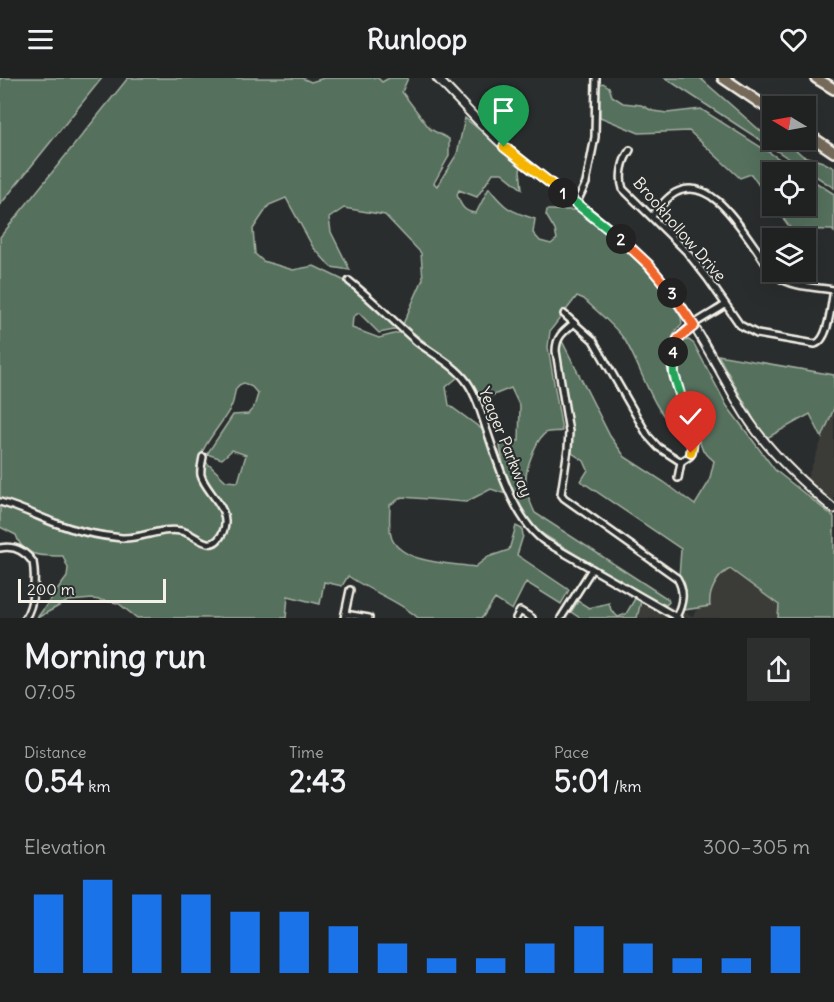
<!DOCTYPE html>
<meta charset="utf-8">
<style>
body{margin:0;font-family:Delius,sans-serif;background:#2d2f2f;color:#f1f3f6;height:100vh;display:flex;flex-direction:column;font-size:22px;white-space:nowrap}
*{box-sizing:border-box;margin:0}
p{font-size:20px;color:#a2a4a5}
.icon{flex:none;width:33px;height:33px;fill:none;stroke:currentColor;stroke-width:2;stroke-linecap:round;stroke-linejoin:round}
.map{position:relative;height:540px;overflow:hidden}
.panel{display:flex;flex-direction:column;background:#202222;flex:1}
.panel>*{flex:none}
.needle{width:39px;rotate:280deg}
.controls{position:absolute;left:762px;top:18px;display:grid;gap:12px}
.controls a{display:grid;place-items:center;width:54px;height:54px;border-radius:0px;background:#202222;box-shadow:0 6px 24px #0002,0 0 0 2px #3d3f40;font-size:30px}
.scale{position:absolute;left:18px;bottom:15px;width:148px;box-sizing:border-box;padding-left:6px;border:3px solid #f4f1e8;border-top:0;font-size:16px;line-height:21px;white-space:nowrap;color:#f4f1e8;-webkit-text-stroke:4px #2a2d2e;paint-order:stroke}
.pin{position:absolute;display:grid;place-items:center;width:51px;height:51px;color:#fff;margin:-62px -26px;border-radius:50% 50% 50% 0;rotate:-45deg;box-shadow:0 0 6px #0007}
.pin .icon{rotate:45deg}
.km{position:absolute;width:30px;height:30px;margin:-15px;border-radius:50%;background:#222;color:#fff;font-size:16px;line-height:30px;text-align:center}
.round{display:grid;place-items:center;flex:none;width:63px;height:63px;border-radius:0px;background:#2d2f2f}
.overview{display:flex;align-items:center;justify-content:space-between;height:102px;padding:0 24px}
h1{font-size:33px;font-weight:800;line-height:45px}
.metrics{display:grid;grid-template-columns:repeat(3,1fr);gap:9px;height:102px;padding:6px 24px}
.metrics div{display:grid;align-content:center}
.metrics b{font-size:30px;font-weight:800}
.metrics small{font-size:16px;font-weight:400}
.metrics p{font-size:16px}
.chart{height:168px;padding:12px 24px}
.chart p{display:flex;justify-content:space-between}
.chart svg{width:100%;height:108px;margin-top:6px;stroke:#1a73e8;stroke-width:6}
header{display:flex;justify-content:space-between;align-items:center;height:78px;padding:0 24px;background:#202222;font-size:27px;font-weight:800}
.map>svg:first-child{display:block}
</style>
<header><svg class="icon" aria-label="menu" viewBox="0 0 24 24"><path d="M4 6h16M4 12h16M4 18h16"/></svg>Runloop<svg class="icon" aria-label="heart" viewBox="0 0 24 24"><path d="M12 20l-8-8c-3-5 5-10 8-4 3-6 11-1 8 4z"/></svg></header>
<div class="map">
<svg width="834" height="540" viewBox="0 0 834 540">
<rect width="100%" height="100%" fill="#2a2d2e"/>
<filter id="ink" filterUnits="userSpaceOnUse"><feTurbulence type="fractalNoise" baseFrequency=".0167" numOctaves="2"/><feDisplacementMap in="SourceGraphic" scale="12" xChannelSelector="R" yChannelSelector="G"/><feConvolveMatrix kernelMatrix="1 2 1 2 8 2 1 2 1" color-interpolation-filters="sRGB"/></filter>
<g filter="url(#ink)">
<g fill="#3b3b37">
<path d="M834,330V425L806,403Z"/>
<path d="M721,482L787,527L778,540H633L639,514L693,538Z"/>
</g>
<g fill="#556f5d" stroke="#a4b0a2" stroke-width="1.5">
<path d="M0,0H102L0,127Z"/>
<path d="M128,0H302L311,4L324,0H378L382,4L389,0H408L402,14L430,51L449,61V78L434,105L437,108L457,76L465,40L522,87L520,92L522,111L502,95H493L477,119L459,112L457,117C461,128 464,134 476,135L489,110C505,131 510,133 535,141L533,155L540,163L551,166L557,161L555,152L546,137L547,132H579L629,172L659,205L681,239L682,246L676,252L669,268L666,285L687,359C651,337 646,298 626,264C617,249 596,233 584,221L577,218L550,253L548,269L562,353C558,354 552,353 548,354C537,357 525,392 526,403C526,415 530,424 535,435L668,521L669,524L666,527L635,513L533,450L519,427L504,391L500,368L505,363H519L520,329L511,310L481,322L466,297L403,246L423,201L421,175L385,137L344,130L329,140L331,154L350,192L331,189L313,169L286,120L269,127L253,151L255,176L263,183L293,192L314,188L349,205L399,251L379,255L359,235L353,239L352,250L379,260L401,254L458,299L446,309L449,327L483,352L506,416L491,411L466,424L402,419L390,427C390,437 388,451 392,461C404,486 451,485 475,489L488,479L509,472L516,448L522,451L523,458L517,477L569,512L561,526L526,504L512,532L495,521L482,540H418C398,522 371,514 348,498L342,508L324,504L320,526L288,518L286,540H137L118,525L93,521L68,523L37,540L67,499L68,490L63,478C43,478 23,480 16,457L0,449V426C41,436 73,459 118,463C138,464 156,453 176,454C194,455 215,483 225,453C228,444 224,426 218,418C211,407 196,397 205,383L226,403L238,404L246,377L232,372L222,381L207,376L233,337L248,336L254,329L258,316L252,309L244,305C232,308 236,318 232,327C225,343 201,367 200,383C199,389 198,396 200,401C203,409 210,413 214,419C225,434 226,453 210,464C199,464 190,451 178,450C158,448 139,460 119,458C74,454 41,433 0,422V159Z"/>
<path d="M665,0H700L771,62L780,65L786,63L803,78L823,84L834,90V110Z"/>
<path d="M603,5L609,9L612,18L623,25L641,27L653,33L667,35L701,31L800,94H772V126L751,96L740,100L689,53L639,55L600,39L599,7Z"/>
<path d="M806,98L834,116V154L832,152L791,151L774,128H806Z"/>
<path d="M689,262L694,266L727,328L775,392L834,439V540H778L779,527L730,491C717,497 708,515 710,528L684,532L685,517L683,506L679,499L681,471L581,403L588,392L584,383L572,375V351L559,273V266L562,263L610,358L625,379L664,404L695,427L709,404L714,383L703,373L677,304L676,273L681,263Z"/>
<path d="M718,277L834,297V330L822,360L810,336L765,361Z"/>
<path d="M636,519L641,523L637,540H580L571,534L578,523L589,530L609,525L611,532L618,539L626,536Z"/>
</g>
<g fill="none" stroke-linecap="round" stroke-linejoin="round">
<g stroke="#f4f1e8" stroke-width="10">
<g id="minor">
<path d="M630,72C622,83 619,99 623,111L686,173L708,201L740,247L757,256L815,266C829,262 831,226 834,212"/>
<path d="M576,126L586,105L595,59L596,0"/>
<path d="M652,138C659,130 666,120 675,115C710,96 740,149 757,172C763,181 768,191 777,198C791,209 816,209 834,212"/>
<path d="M349,203C373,222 394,244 417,264C433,276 455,287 467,304C476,317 481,334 486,350C498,385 514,444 547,465L678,540"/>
<path d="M564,236L574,245"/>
<path d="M681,384L690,378C704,343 653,291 679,260C690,246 710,237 725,227"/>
<path d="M0,424C19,429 37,438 55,445C76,453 100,458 122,460C142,461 161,449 181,453C196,455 211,479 223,454C233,431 205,414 201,397C200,391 202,385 203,379"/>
<path d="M0,470C14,467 25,473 33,484C36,500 34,527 25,540"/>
<path d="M345,536L369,540"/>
<path d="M676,539C683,525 685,513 677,500L564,420L561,416L568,371L569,354L556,273C556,259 563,254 574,245L593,262L648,358L658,369L681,384L678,400"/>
<path d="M344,540L350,512"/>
<path d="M516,540L520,533L532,540"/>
<path d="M561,540L592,491"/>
</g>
</g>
<g stroke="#f4f1e8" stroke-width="11">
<path id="tertiary" d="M437,0C460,23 480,47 504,68C554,112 613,146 657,197C693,239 716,288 744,335C767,372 800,403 834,431"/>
</g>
<g stroke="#f4f1e8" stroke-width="14">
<g id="motorway">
<path d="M723,0L772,33"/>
<path d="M816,0L834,11"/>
<path d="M806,55L834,74"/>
</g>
</g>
<use href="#minor" stroke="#2a2d2e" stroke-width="5"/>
<use href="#tertiary" stroke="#2a2d2e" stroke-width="7"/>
<use href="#motorway" stroke="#746a5a" stroke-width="9"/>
</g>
</g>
<g fill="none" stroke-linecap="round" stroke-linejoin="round" filter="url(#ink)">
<g stroke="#fff" stroke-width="12">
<path id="split-1" d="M504,69L563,115"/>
</g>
<g stroke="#fff" stroke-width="12">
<path id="split-2" d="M563,115L621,161"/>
</g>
<g stroke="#fff" stroke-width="12">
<path id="split-3" d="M621,161L649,187L672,215"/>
</g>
<g stroke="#fff" stroke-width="12">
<path id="split-4" d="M672,215L694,248L678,261L673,274"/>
</g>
<g stroke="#fff" stroke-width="12">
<path id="split-5" d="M673,274L674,296L689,346"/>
</g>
<g stroke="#fff" stroke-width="12">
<path id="split-6" d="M689,346L693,362L691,375"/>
</g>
<use href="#split-1" stroke="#f5b400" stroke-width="8"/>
<use href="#split-2" stroke="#22a559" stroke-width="8"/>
<use href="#split-3" stroke="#f0652b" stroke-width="8"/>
<use href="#split-4" stroke="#f0652b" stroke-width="8"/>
<use href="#split-5" stroke="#22a559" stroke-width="8"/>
<use href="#split-6" stroke="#f5b400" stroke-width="8"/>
</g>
<g text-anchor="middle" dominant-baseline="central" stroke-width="4.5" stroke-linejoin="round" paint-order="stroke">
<g font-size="16" fill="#f4f1e8" stroke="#2a2d2e">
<text transform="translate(680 151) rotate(49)">Brookhollow Drive</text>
<text transform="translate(506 364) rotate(68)">Yeager Parkway</text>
</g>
</g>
</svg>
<div class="controls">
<a><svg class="needle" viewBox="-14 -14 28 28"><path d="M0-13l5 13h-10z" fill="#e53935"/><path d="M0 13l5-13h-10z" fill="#a2a4a5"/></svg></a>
<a><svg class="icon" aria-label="locate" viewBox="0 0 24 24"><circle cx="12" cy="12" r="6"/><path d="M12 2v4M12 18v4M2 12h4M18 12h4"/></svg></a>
<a><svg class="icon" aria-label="layers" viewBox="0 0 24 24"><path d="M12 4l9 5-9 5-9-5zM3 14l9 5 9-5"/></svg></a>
</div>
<div class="scale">200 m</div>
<div class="pin" style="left:504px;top:69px;background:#1e9e55"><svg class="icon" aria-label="arrive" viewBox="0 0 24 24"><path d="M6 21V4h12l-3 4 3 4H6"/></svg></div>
<div class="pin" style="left:691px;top:375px;background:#d93025"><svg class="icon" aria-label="check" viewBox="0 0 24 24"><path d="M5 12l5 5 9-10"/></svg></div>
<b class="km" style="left:563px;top:115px">1</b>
<b class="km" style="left:621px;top:161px">2</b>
<b class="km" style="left:672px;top:215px">3</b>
<b class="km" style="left:673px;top:274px">4</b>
</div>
<section class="panel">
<div class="overview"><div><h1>Morning run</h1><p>07:05</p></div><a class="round"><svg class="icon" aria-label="share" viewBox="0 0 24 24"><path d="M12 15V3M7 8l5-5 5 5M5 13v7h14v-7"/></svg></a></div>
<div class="metrics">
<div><p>Distance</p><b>0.54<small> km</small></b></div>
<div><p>Time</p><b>2:43</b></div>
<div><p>Pace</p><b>5:01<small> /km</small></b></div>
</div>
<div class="chart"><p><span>Elevation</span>300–305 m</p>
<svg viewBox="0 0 160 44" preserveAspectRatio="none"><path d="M5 44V12M15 44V6M25 44V12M35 44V12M45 44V19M55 44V19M65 44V25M75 44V32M85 44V38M95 44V38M105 44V32M115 44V25M125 44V32M135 44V38M145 44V38M155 44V25"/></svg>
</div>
</section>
